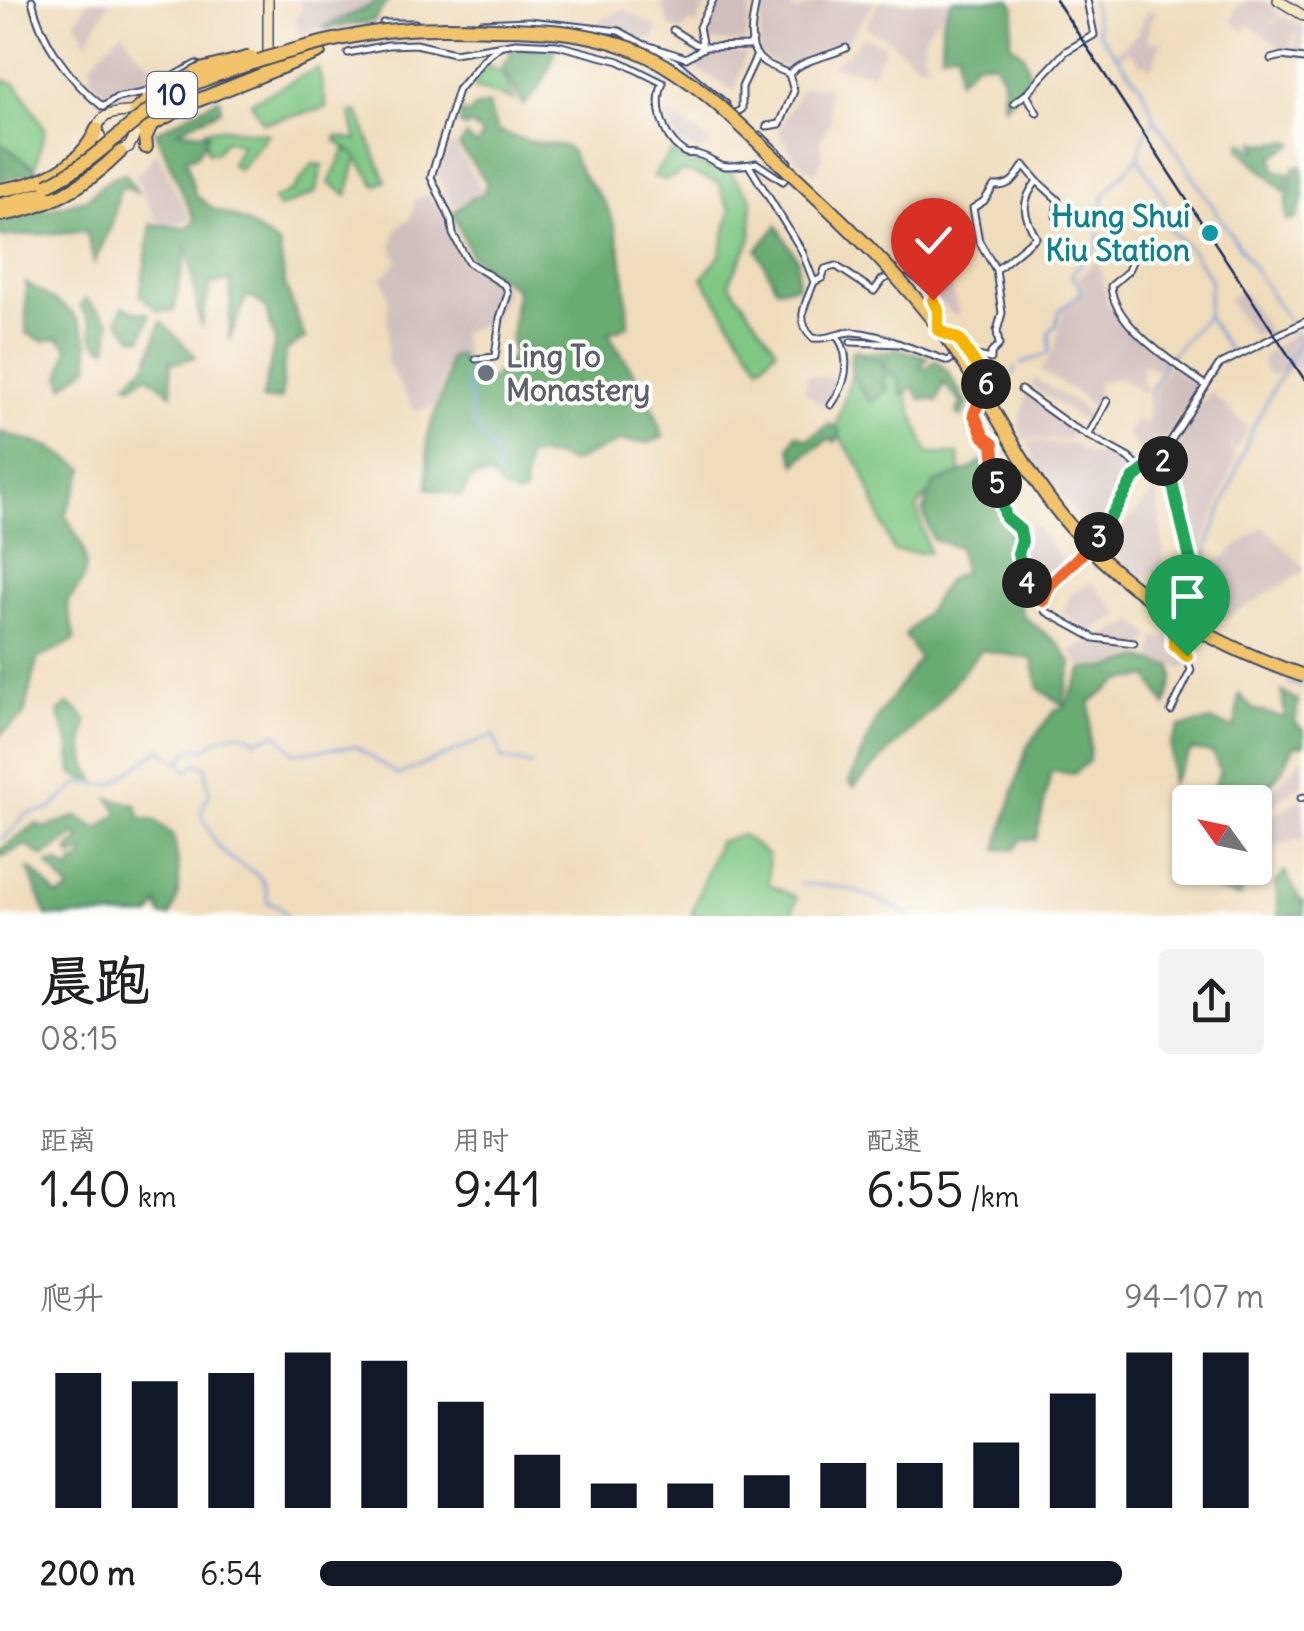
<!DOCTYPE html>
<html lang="zh">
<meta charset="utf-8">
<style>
body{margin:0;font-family:Delius,"LXGW WenKai TC",sans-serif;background:#f2f2f2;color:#202124;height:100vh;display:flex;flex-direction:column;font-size:38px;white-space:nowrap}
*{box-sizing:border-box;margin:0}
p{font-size:32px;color:#757577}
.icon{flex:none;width:55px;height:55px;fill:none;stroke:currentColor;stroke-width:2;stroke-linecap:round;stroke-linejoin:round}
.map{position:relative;height:916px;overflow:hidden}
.details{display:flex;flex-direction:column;background:#fff;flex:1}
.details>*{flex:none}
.needle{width:65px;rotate:303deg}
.controls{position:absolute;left:1172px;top:785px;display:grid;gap:20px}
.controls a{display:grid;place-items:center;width:100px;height:100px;border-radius:10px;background:#fff;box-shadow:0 2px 8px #0004;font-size:50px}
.pin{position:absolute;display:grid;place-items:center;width:85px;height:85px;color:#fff;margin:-102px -42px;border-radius:50% 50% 50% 0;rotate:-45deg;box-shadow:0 0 10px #0007}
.pin .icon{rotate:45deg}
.km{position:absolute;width:50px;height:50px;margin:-25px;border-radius:50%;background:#222;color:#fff;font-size:28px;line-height:50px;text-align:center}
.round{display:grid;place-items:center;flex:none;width:105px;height:105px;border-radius:10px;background:#f2f2f2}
.overview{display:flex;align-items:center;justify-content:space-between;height:170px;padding:0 40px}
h1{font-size:55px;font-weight:600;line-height:75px}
.metrics{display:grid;grid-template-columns:repeat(3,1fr);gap:15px;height:170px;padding:10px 40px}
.metrics div{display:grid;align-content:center}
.metrics b{font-size:50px;font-weight:600}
.metrics small{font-size:28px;font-weight:400}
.metrics p{font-size:28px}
.chart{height:280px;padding:20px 40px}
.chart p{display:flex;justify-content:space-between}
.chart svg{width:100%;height:180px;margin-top:10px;stroke:#111827;stroke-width:6}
ul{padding:0 40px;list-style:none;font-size:32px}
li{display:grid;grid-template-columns:160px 120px 1fr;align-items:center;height:75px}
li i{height:25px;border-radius:12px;background:#111827}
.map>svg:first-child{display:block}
</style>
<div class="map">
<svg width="1304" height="916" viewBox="0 0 1304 916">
<rect width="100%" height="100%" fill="#fdfcf7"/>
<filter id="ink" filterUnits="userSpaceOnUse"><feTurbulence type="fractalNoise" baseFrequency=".01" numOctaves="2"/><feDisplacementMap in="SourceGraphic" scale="20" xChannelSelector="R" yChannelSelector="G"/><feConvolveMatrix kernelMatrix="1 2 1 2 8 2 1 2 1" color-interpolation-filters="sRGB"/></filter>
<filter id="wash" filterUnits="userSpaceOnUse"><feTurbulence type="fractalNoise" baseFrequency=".0048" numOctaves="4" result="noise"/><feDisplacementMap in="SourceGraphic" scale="40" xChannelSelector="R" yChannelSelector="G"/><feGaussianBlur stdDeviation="2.25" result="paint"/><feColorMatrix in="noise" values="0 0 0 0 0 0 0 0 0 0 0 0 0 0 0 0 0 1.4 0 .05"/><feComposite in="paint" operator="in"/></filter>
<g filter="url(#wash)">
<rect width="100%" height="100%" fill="#efdcbb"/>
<g fill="#d1bfbd">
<path d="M90,0H108V5L87,41H84L83,31L75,22Z"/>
<path d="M298,0H381L372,10L300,34L294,19L303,7Z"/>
<path d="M666,0H709L696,25L690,22L682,32L670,26L661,5Z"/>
<path d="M717,0H752L745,42H707Z"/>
<path d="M764,0H790L795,12L822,0H875L850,38L827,52L801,58L788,71L759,53Z"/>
<path d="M882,0L915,3L916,0H959L930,26L924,40L923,54L929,64L916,63L887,38L869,30L866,25Z"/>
<path d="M1248,0H1258L1259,4L1262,0L1279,13L1273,21L1255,9L1273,23L1280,16L1304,26V59L1293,53L1298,36L1295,33L1287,53L1249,24L1245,31L1232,22L1236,8Z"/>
<path d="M625,9L658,28L655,39L641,40L597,21Z"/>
<path d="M1147,10L1157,12L1149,24L1148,42L1162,40L1151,70L1145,61L1142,65L1129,51L1120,58L1115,52L1136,36Z"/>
<path d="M122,31L139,55L153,65L147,71L154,82L108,96L91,79V63Z"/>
<path d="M863,36L886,46L872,73L829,66L849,53Z"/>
<path d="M712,53H746L734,92L693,66Z"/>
<path d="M827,85L831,120L820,141L823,159L815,173L804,167L788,148L787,143L780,138V128L801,89Z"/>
<path d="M671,114L711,144L699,152L680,144L664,118Z"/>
<path d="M452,142L482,189L454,207L437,173Z"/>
<path d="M156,151L190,219L168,226L156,220L135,174L144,169Z"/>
<path d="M427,194L441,209L453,248L462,261L503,287L506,293L493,320L461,333L467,360L444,371L436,405L415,412L387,362L388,296L382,277L398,261L392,248L396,228L411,218L415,200Z"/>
<path d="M1098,259L1107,304L1140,340L1166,359L1158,371L1143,364L1141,381L1147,389L1145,393L1118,378L1097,382L1096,392L1102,406L1096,411L1080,395L1041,371L1054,351L1064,310L1085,290L1079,277Z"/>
<path d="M944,265L959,312L954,316L932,294L935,276Z"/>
<path d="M1242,290L1271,335L1266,337L1260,333L1254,337L1239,316L1228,299Z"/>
<path d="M1304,334V368L1292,367L1285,375L1279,371L1274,375L1266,373L1262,363L1265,354L1291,335Z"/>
<path d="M1169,365L1199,387L1162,445L1146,428L1160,447L1144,456L1126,434L1137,418L1144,426L1154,420L1155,388Z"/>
<path d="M808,375L842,380L825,407L805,392Z"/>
<path d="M1034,378L1077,404L1090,418L1087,424L1031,386Z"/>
<path d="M1210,391L1248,428L1235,450L1229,444L1235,458L1202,549H1193L1176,477L1189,458L1175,447Z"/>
<path d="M1027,394L1073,432L1067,441L1022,438L1019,423Z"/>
<path d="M1028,441L1073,445L1092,456L1108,451L1127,458L1134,471L1119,490L1102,525L1082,521L1037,467Z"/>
<path d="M1157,489L1165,570L1136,579L1109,542Z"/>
<path d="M1033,524L1066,564L1041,592L1023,568L1021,555Z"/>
<path d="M1263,526L1304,567V571L1223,620L1215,588L1196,611L1173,602L1189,580L1204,567L1214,583L1210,568Z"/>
<path d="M1091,583L1122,616L1089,632L1063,613L1071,594Z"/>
<path d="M1134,622L1151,635L1144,652L1113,664L1081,666L1071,651Z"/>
<path d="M1156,637L1171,639L1198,652L1196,664L1182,669L1152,656Z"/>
<path d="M1304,757V784L1264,809L1261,801Z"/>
<path d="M1304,798V838L1255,852V826Z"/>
</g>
<g fill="#7fc783" stroke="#4d7b70" stroke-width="2.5">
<path d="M483,65L502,72L514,100L474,88Z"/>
<path d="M318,68L327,108L263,123L251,102Z"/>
<path d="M0,79L17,84L45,129L35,168L0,145Z"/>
<path d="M358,112L386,181L376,186L357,157L347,195L329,183L345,149L357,156L336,141L337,136L357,140L350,113Z"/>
<path d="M225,128L268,134L239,170L231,164L242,145L225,140L216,153L207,152L205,130Z"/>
<path d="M671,152L688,163L730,172L752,199L751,239L729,283L777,349L760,366L702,278L720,255L731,209L723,197L720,183L684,171L666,180L653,176Z"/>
<path d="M313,164L323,165L315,193L279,208L273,200L293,190Z"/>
<path d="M895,351L911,409L928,454H959L961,487C940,487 929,490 917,508L929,553L893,551L862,469L835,430L858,353Z"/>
<path d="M742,835L768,855L769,884L797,898L791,916H691L718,842Z"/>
</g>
<g fill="#67ac71" stroke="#416e68" stroke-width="2.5">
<path d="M378,0H388L374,21L322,29C339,16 363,14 378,0Z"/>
<path d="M952,0H1011L1015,8L1010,43L1024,55L1031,82L1004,106L1003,78L994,62H976L958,80V50L942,54V22Z"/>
<path d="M521,47L555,50C550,73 541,89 523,105L501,67L511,55L509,50Z"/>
<path d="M220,98L221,110L178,130L209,134L196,156L186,158L195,195L214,209L244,221L279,245L285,284L305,338L285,351L281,399L262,400L275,342L265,306L247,295L229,341L231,281L210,285L201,327L187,246L174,311H158L140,295L151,224L186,228L195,221L156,132Z"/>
<path d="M488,104L497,131L528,141L564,146L572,151C577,174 593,185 605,204C621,229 628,296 628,326L608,333L650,398L663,437L648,443L621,441L571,463L557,457L527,455L524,493L517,496L504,490L491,476L473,477L461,496L428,488L427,435L445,385L449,358L458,354L479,389L500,372L513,356L511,342L516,289L471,256L453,213L472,198L482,195L487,183L459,146L465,136L477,145L483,134L470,124L466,128L460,124L461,113L470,114L474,108Z"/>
<path d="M1255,140L1262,144L1291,141L1294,144L1273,156L1274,170L1289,173L1285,192L1240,149L1242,141L1259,151Z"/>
<path d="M0,145L5,146L38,171L0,181Z"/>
<path d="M1302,166L1304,198L1295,220H1286V204L1294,167Z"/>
<path d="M125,173L137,192L121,186L112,224L94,263L86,231L0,237V222L86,199L112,177Z"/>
<path d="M777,226L798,260L797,286L776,288L757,250Z"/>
<path d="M26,283C63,307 92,314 89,366L64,386L61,378L68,347L58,338L43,341L26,333Z"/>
<path d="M85,299L110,321L108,348L101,347L93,339L91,322L80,306Z"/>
<path d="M123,306L137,312L148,313L150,317L142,338L133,337L118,320Z"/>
<path d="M161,321L196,357L175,363L170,361L172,394L147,375L131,386L127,382L148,362Z"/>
<path d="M895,348L928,357L920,367L926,369L936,360L948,372L968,404L961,418L956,414L961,403L944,383L937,402L932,399L921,400L913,387L901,396L899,379L888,373L883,360Z"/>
<path d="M857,349L865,358L871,355L872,360L880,357L885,377L882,381L888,389L872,403C858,388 848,375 851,353Z"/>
<path d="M830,424L841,431L836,442L828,439C817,450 806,451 796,464L790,447L796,434L807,439Z"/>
<path d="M0,432L50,447L85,469L65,514C85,549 99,569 67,602L75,640L37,659L24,716L0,735Z"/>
<path d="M986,458L989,481L1010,533L1008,569L1023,616L1059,644L1072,664L1063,705L1039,689L1032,659L981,650L931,710L854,787L849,782L878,716L919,659L905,635L927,611L947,580L963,572L959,547L933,540L923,512L934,484L971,469Z"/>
<path d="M1141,658L1172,666L1174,676L1166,706L1149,677L1120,681L1091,702L1089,761L1073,774L1051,771L1036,840L1022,839L1014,850L997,849L1027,747L1056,709L1064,708L1083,669L1110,667Z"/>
<path d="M1282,692L1298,701L1295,723L1304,730V744L1294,746L1283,769L1255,802H1200L1208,797L1220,772L1213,753L1192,750L1171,783V745L1179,727L1211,721L1235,728L1239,694L1252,709L1285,718Z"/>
<path d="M68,704L80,712L87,722C81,745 83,759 95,780L83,779L72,773L70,746L58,712Z"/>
<path d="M109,798L136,804L141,818L155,821L173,835C179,863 184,891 170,916H162L158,904L150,916H47L28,869L34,871L58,897L70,890L48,865L57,862L71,871L73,863L81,860L85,851L71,857L68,850L79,841L77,834L43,857L26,845L0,858V850L36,824L45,828L77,816L98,829L119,813Z"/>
<path d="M1205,868H1252L1240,898L1215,890Z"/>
<path d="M1285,871L1301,902L1304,901V916H1279L1276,884Z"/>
</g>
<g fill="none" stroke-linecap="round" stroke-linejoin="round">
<g stroke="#6f9ed8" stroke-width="2.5">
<path d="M1092,0L1098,32L1142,88L1155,119L1291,325"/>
<path d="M1139,159L1166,203L1170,230L1192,251L1211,280L1207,316L1229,351"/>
<path d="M1169,357L1206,317"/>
<path d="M1021,364L1049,353L1050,330L1056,326L1059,311L1081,293L1082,289L1071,274L1097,247L1104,194L1138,158L1145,133L1155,120"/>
<path d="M467,365L466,390L471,394L472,418L480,437L492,448L498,476"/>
<path d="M1013,375L1015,368"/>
<path d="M1151,420V390L1166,361"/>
<path d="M1225,608L1223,589L1207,558L1208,545L1253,427L1299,341L1294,331"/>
<path d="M1289,683L1304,687"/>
<path d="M182,761C185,748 195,748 207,748C218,736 243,727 256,740L277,734L294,753L355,746L398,775L494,735L502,759L531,765"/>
<path d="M0,840L14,829L25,814L49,810L79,783L112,785L160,749L182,763L186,771L197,763L206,767L209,795L201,810C207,826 212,841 224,853C240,870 270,869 267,902L279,906L287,916"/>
<path d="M800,884C841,884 873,894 909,916"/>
</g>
</g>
</g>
<g filter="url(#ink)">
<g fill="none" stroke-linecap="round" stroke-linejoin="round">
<g stroke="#3b496c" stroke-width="9">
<g id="street">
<path d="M32,0C40,40 70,81 103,107L116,98L144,93L196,64L202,67"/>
<path d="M756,0C754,18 745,42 759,58C766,66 780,69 789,74L794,91L780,124L767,126"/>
<path d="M383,23H415"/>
<path d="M481,23L529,21L619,31L677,63L726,104"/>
<path d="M673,30L695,44L702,45"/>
<path d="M646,45L686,58L705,47L749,46L753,41"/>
<path d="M703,48L699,27L713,0"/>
<path d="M348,53L388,45L416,44L454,53L516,43L557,45L619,61L663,83C654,104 662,136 681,150C688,156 689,152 697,154C720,160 712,169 741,165C746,164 751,165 756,163L783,181L790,173"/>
<path d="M1271,59L1282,56L1304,59"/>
<path d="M789,74C804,58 826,58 846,48"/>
<path d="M1014,103L1026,94"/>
<path d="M736,113L742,109V87L757,55"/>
<path d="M1037,113L1026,94L1066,51L1094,35L1087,0"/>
<path d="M760,135L788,162"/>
<path d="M750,167L802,251L814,282L822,278L825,269L836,266L874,291L882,280L891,276"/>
<path d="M1037,181L1058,200L1056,216"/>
<path d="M1132,261L1128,271L1111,286C1113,325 1175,364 1205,385"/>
<path d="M906,279L933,300L937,319"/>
<path d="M814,282C807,302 793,319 813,338C832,340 840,331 853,332C870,333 884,338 900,344"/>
<path d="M947,333C960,336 985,368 986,383C987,394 978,404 974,414L984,437L993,444L1003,510L1020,530V565L1025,580L1043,601"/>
<path d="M851,342L900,344L948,361L959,355"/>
<path d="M973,355L991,359V353L999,345L997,331L1002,313L996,270L979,241L973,208L984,201L994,186C1011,187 1016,178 1024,165L1037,181C1020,202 1023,215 1036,237L996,270"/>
<path d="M476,359L495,357L500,318L508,294L506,286L468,262L453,234L451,220L431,177L458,90L484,59L500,46"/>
<path d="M1021,390L1071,426L1129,458L1142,470"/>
<path d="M831,405C846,385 852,359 838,337"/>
<path d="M1088,436L1107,401"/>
<path d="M1161,456L1171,477L1192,568L1180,583L1171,588C1163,610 1174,623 1174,645L1185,653L1191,670L1171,711"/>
<path d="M1134,643L1094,638L1045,611L1043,601L1050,585L1104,531L1122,494L1134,478L1150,467L1165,450L1219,365L1304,322"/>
<path d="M1301,798L1304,797"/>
</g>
</g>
<g stroke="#3b496c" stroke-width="12">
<g id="secondary">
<path d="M268,0V62"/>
<path d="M1278,0L1304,16"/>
<path d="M142,111C124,113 102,109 97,129L103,143L117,152L129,147L135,135L162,106"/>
</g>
</g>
<g stroke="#3b496c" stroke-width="16">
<g id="highway">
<path d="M136,111L152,97"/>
<path d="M143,129L196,101L319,52"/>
<path d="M146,147L145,138L151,125"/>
<path d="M0,190C39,185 80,168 97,129"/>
<path d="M0,205L51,191"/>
<path d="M0,215C48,208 87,185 120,152"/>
</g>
</g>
<use href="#street" stroke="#fff" stroke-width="5"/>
<use href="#secondary" stroke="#f9e7c3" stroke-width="9"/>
<use href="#highway" stroke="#f1c36a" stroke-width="12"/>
<path stroke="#1b2f5e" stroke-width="2.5" d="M1056,0L1304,379"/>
<g stroke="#3b496c" stroke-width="16" stroke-linecap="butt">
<g id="highway-bridge">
<path d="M152,97L201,70L251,57"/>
<path d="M47,185C105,159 142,102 203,80C261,59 323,39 385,31C421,27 458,28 495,29C548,29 599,32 648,56C704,84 748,134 793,175C849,227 904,279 949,341C985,390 1010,445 1045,494C1109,584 1201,641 1304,676"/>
</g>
</g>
<use href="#highway-bridge" stroke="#f1c36a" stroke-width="12"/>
</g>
</g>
<g fill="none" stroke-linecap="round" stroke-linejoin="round" filter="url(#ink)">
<g stroke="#fff" stroke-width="20">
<path id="split-1" d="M1187,656L1174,645V628L1166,618L1171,588L1180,583L1192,567"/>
</g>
<g stroke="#fff" stroke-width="20">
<path id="split-2" d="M1163,461L1171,477L1192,567"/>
</g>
<g stroke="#fff" stroke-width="20">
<path id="split-3" d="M1099,537L1134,478L1161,456L1163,461"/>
</g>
<g stroke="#fff" stroke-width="20">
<path id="split-4" d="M1027,583L1043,601L1050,585L1099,537"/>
</g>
<g stroke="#fff" stroke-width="20">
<path id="split-5" d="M997,483L1006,518L1020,530L1022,541L1018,554L1027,583"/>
</g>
<g stroke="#fff" stroke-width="20">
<path id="split-6" d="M986,384L974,414L984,437L993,444L997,483"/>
</g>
<g stroke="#fff" stroke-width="20">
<path id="split-7" d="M933,300L938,310V330L960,340C968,356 980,366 986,384"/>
</g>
<use href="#split-1" stroke="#f5b400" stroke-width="12"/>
<use href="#split-2" stroke="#22a559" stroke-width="12"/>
<use href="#split-3" stroke="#22a559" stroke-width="12"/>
<use href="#split-4" stroke="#f0652b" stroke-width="12"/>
<use href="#split-5" stroke="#22a559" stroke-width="12"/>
<use href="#split-6" stroke="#f0652b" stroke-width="12"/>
<use href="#split-7" stroke="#f5b400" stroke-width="12"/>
</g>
<circle fill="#0f9aa8" stroke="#fdfcf7" stroke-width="4" cx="1210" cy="233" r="10"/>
<circle fill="#6b7280" stroke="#fdfcf7" stroke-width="4" cx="486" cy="373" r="10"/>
<g text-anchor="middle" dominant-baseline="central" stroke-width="8" stroke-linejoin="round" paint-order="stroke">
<rect fill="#fdfcf7" stroke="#5f6c8c" stroke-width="2.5" x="147" y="72" width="50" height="46" rx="8"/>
<g font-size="28" font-weight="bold" fill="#1b2f5e">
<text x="172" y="95">10</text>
</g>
<g font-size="30" font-weight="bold" fill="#0d838f" stroke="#fdfcf7" text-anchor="end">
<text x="1190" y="216">Hung Shui<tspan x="1190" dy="34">Kiu Station</tspan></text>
</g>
<g font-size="30" font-weight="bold" fill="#5b616d" stroke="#fdfcf7" text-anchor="start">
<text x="506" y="356">Ling To<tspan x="506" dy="34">Monastery</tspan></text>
</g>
</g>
</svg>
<div class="controls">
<a><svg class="needle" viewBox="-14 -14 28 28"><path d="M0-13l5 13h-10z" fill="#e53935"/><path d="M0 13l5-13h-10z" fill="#757577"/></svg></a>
</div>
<div class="pin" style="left:1187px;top:656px;background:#1e9e55"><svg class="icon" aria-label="arrive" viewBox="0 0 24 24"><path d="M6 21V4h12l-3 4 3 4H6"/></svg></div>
<div class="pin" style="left:933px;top:300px;background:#d93025"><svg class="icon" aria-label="check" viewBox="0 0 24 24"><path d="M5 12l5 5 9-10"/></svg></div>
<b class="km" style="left:1163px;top:461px">2</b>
<b class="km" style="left:1099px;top:537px">3</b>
<b class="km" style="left:1027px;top:583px">4</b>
<b class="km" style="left:997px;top:483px">5</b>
<b class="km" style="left:986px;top:384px">6</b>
</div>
<section class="details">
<div class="overview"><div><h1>晨跑</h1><p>08:15</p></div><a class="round"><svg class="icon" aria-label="share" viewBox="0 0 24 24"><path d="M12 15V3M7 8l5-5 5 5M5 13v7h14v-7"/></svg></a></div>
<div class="metrics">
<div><p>距离</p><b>1.40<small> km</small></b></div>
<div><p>用时</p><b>9:41</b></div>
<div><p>配速</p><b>6:55<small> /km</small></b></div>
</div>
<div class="chart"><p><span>爬升</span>94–107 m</p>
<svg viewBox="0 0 160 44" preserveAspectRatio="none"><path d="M5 44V11M15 44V13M25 44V11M35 44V6M45 44V8M55 44V18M65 44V31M75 44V38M85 44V38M95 44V36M105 44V33M115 44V33M125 44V28M135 44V16M145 44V6M155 44V6"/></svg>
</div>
<ul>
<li><b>200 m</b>6:54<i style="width:85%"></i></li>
</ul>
</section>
